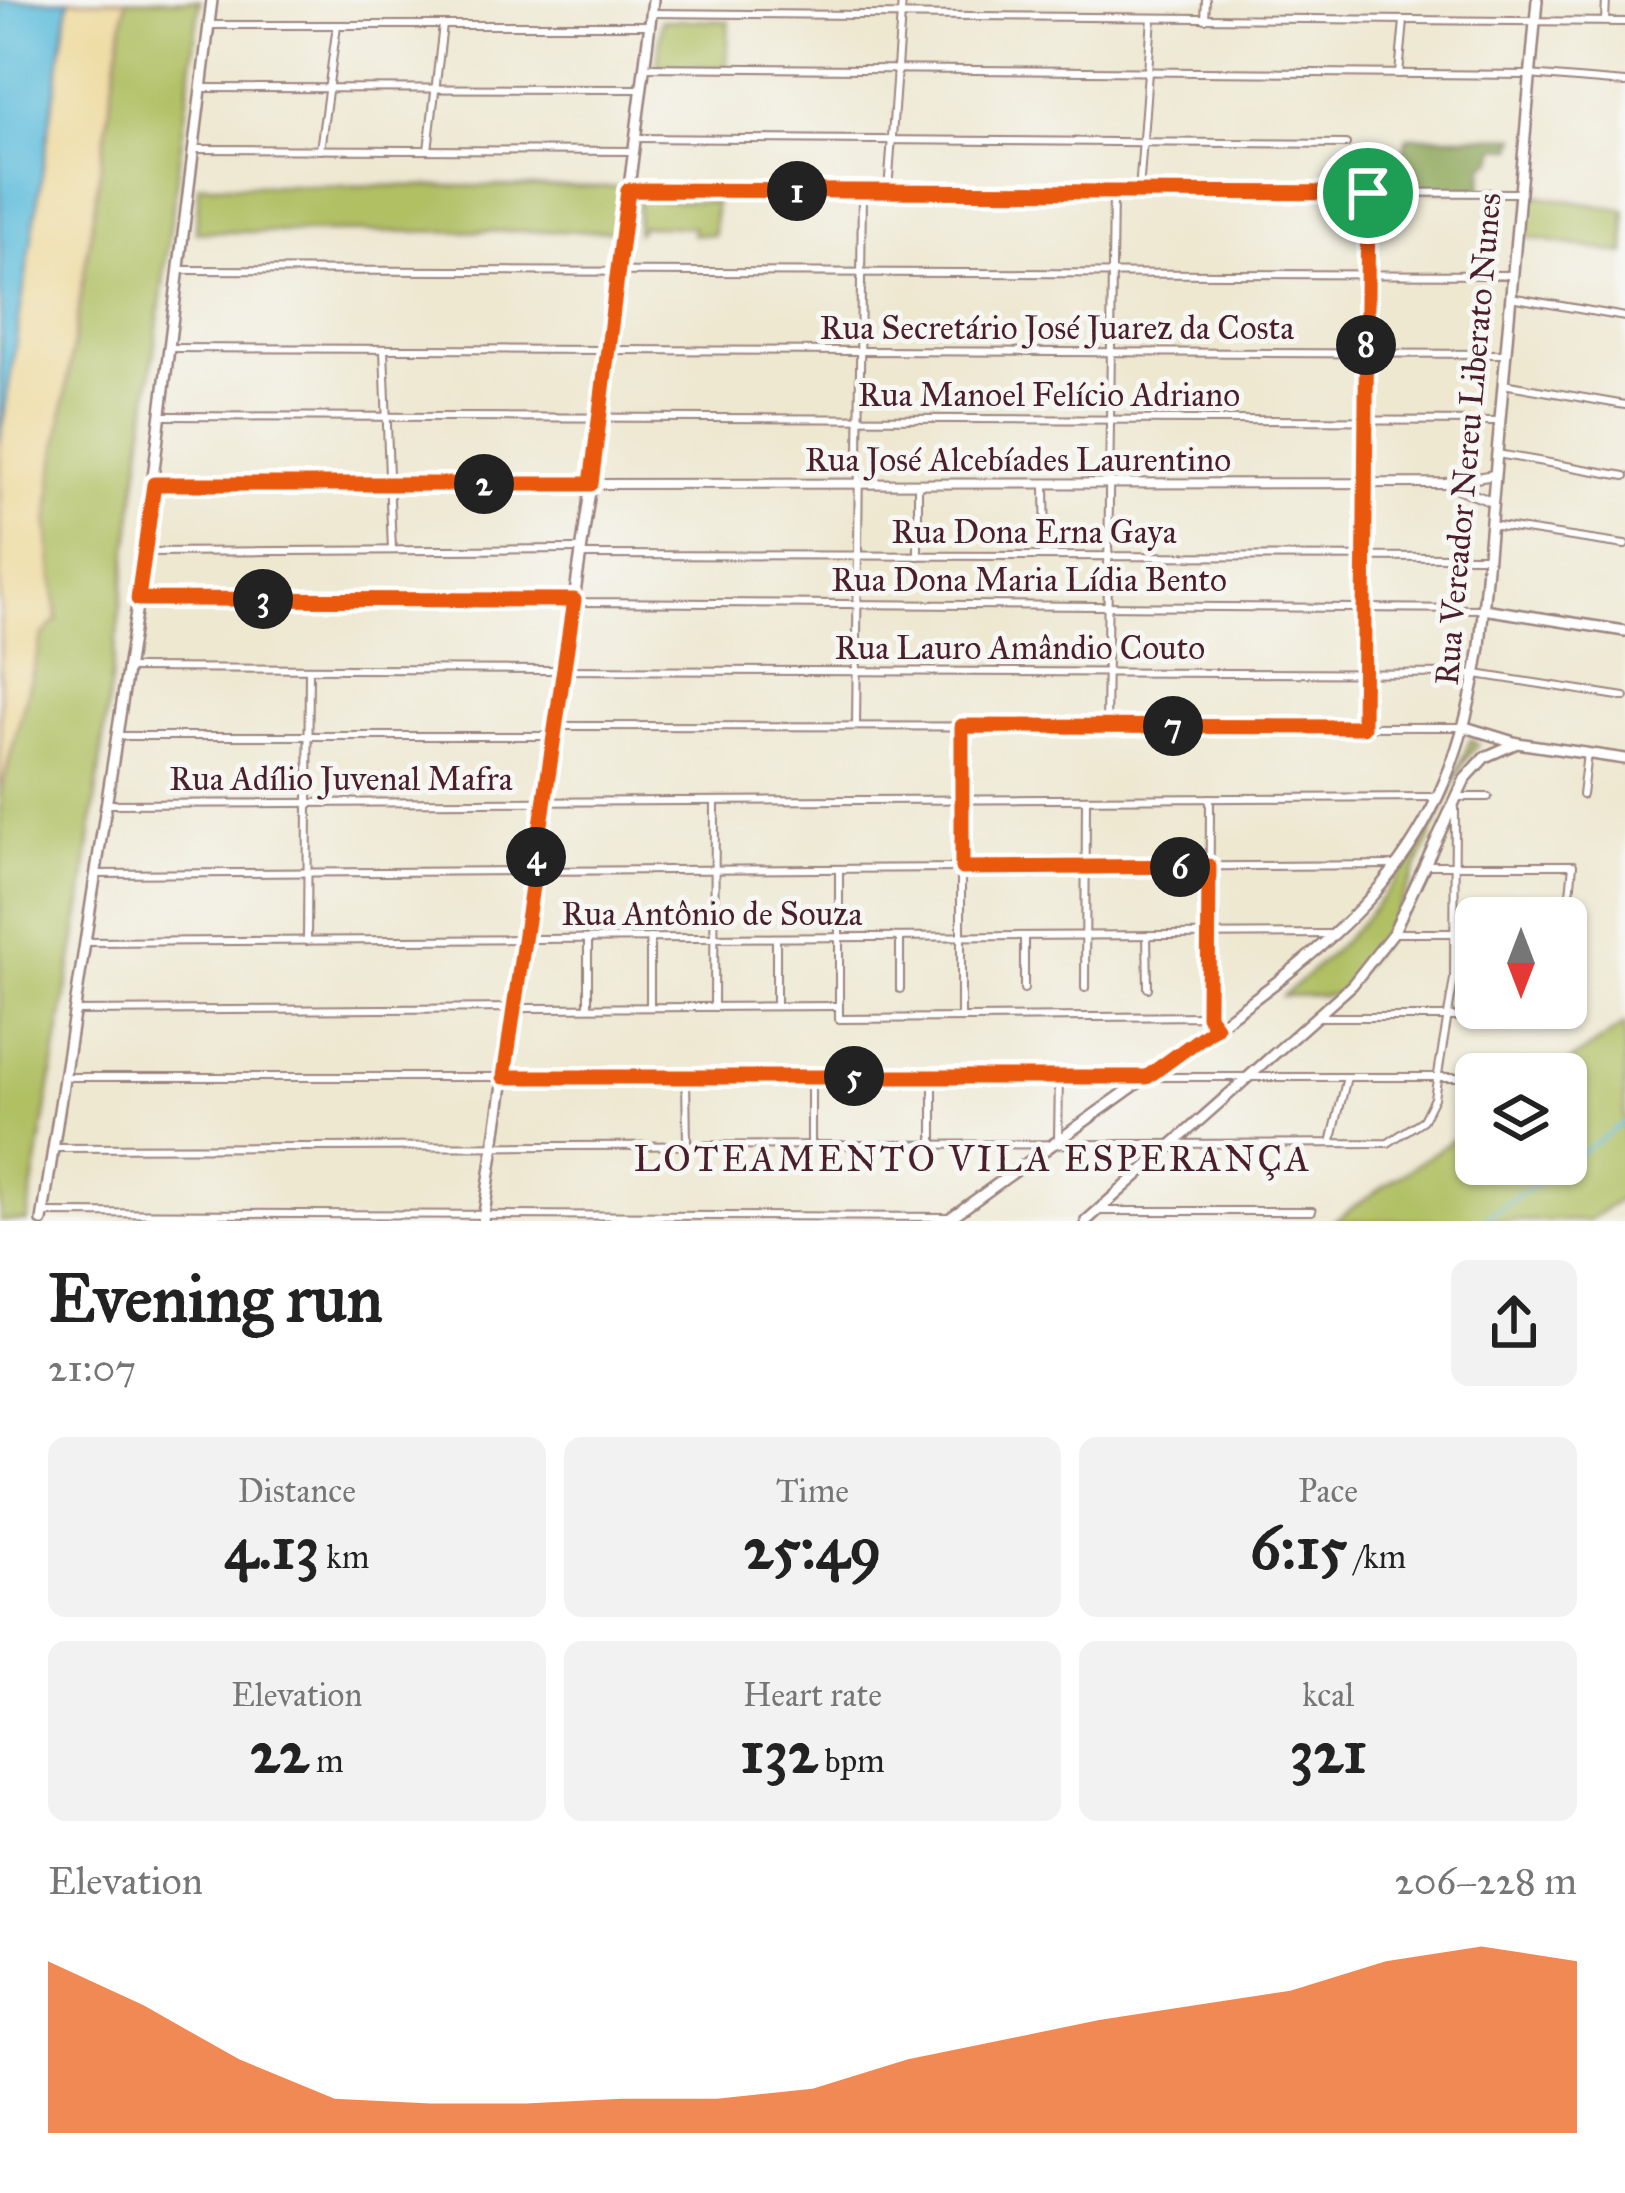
<!DOCTYPE html>
<meta charset="utf-8">
<style>
body{margin:0;font-family:"IM FELL Great Primer",serif;background:#f2f2f2;color:#222;height:100vh;display:flex;flex-direction:column;font-size:45px;white-space:nowrap}
*{box-sizing:border-box;margin:0}
p{font-size:39px;color:#767676}
.icon{flex:none;width:66px;height:66px;fill:none;stroke:currentColor;stroke-width:2;stroke-linecap:round;stroke-linejoin:round}
.map{position:relative;height:1221px;overflow:hidden}
.panel{display:flex;flex-direction:column;background:#fff;flex:1}
.panel>*{flex:none}
.needle{width:78px;rotate:180deg}
.buttons{position:absolute;left:1455px;top:897px;display:grid;gap:24px}
.buttons a{display:grid;place-items:center;width:132px;height:132px;border-radius:18px;background:#fff;box-shadow:0 3px 9px #0004;font-size:60px}
.pin{position:absolute;display:grid;place-items:center;width:102px;height:102px;color:#fff;margin:-51px;border:6px solid #fff;border-radius:50%;box-shadow:0 3px 12px #0007}
.km{position:absolute;width:60px;height:60px;margin:-30px;border-radius:50%;background:#222;color:#fff;font-size:33px;line-height:60px;text-align:center}
.round{display:grid;place-items:center;flex:none;width:126px;height:126px;border-radius:18px;background:#f2f2f2}
.head{display:flex;align-items:center;justify-content:space-between;height:204px;padding:0 48px}
h1{font-size:66px;font-weight:800;line-height:90px}
.metrics{display:grid;grid-template-columns:repeat(3,1fr);gap:18px;height:204px;padding:12px 48px}
.metrics div{display:grid;align-content:center;border-radius:18px;background:#f2f2f2;text-align:center}
.metrics b{font-size:60px;font-weight:800}
.metrics small{font-size:33px;font-weight:400}
.metrics p{font-size:33px}
.chart{height:336px;padding:24px 48px}
.chart p{display:flex;justify-content:space-between}
.chart svg{width:100%;height:216px;margin-top:12px;fill:#ea580c;opacity:.7}
.map>svg:first-child{display:block}
</style>
<div class="map">
<svg width="1625" height="1221" viewBox="0 0 1625 1221">
<rect width="100%" height="100%" fill="#f6f6f2"/>
<filter id="ink" filterUnits="userSpaceOnUse"><feTurbulence type="fractalNoise" baseFrequency=".00833" numOctaves="2"/><feDisplacementMap in="SourceGraphic" scale="24" xChannelSelector="R" yChannelSelector="G"/><feConvolveMatrix kernelMatrix="1 2 1 2 8 2 1 2 1" color-interpolation-filters="sRGB"/></filter>
<filter id="wash" filterUnits="userSpaceOnUse"><feTurbulence type="fractalNoise" baseFrequency=".004" numOctaves="4" result="noise"/><feDisplacementMap in="SourceGraphic" scale="48" xChannelSelector="R" yChannelSelector="G"/><feGaussianBlur stdDeviation="2.7" result="paint"/><feColorMatrix in="noise" values="0 0 0 0 0 0 0 0 0 0 0 0 0 0 0 0 0 1.4 0 .05"/><feComposite in="paint" operator="in"/></filter>
<g filter="url(#wash)">
<rect width="100%" height="100%" fill="#eee8d1"/>
<g fill="#b0c063" stroke="#7d7047" stroke-width="3">
<path d="M126,0H200L82,902L27,1221H0V794L42,636L57,620L48,525L53,475Z"/>
<path d="M662,20L729,21L727,67L657,65Z"/>
<path d="M199,185L624,187L617,231L196,232Z"/>
<path d="M1529,194L1625,210V254L1526,237Z"/>
<path d="M638,200L715,202L714,235L693,234V227L643,226L637,233Z"/>
<path d="M1471,739L1478,744L1464,761L1388,932L1339,995L1283,996C1376,920 1426,850 1471,739Z"/>
<path d="M1625,1024V1196L1588,1221H1333L1476,1124V1164H1566V1074H1551Z"/>
</g>
<path fill="#8ca659" stroke="#6b6242" stroke-width="3" d="M1407,137H1517L1514,148L1497,147L1494,160L1485,164L1481,190L1394,191Z"/>
<path fill="#eeda9e" stroke="#9c7c64" stroke-width="3" d="M69,0H126L53,475L48,525L57,620L42,636L0,794V442Z"/>
<path fill="#5cbcdb" stroke="#536e83" stroke-width="3" d="M0,0H69L0,442Z"/>
<g fill="none" stroke-linecap="round" stroke-linejoin="round">
<g stroke="#5cbcdb" stroke-width="3">
<path d="M1567,1162L1625,1123"/>
<path d="M1481,1221L1565,1164"/>
</g>
</g>
</g>
<g filter="url(#ink)">
<g fill="none" stroke-linecap="round" stroke-linejoin="round">
<g stroke="#9c847e" stroke-width="10">
<g id="minor">
<path d="M652,13L1625,22"/>
<path d="M1205,19L1206,0"/>
<path d="M1605,20L1606,0"/>
<path d="M210,25H650"/>
<path d="M645,67L1529,75L1625,83"/>
<path d="M1399,74L1404,21"/>
<path d="M201,88L642,89"/>
<path d="M636,138L1346,144"/>
<path d="M193,149L634,151"/>
<path d="M320,150L337,25"/>
<path d="M428,150L443,25"/>
<path d="M629,190L1519,193"/>
<path d="M888,191L902,0"/>
<path d="M1139,192L1152,18"/>
<path d="M179,270L1512,275"/>
<path d="M1510,297L1625,317"/>
<path d="M171,348L1505,354"/>
<path d="M384,350L392,550"/>
<path d="M1503,384L1625,405"/>
<path d="M163,416L1499,421"/>
<path d="M1497,454L1625,476"/>
<path d="M154,484H591"/>
<path d="M918,484V556"/>
<path d="M1045,484L1046,556"/>
<path d="M1491,525L1625,545"/>
<path d="M144,552L581,549"/>
<path d="M580,555L1488,557"/>
<path d="M138,599L558,597L585,602L1483,609"/>
<path d="M128,668L1476,674L1625,697"/>
<path d="M555,726L1464,727"/>
<path d="M856,726L862,191"/>
<path d="M1106,726L1113,192"/>
<path d="M1363,727L1368,193"/>
<path d="M118,736H552"/>
<path d="M1582,795L1587,753"/>
<path d="M1458,797H1488"/>
<path d="M107,804L1435,797"/>
<path d="M1425,865H1573L1566,933"/>
<path d="M839,869V1019L1209,1016L1216,1027"/>
<path d="M97,874L1396,865"/>
<path d="M1393,933H1476"/>
<path d="M1147,935L1148,988"/>
<path d="M1024,936V989"/>
<path d="M900,937V989"/>
<path d="M650,938V1007"/>
<path d="M776,938V1006"/>
<path d="M588,939V1007"/>
<path d="M307,941L309,669"/>
<path d="M85,942L1330,934"/>
<path d="M1085,988L1086,799"/>
<path d="M714,1007L715,801"/>
<path d="M74,1011L838,1006"/>
<path d="M1209,1016L1210,798"/>
<path d="M961,1017V726"/>
<path d="M1320,1017H1556"/>
<path d="M64,1077H1476"/>
<path d="M686,1077L687,1145"/>
<path d="M811,1077V1145"/>
<path d="M1058,1139L1059,1077"/>
<path d="M1331,1143L1347,1077"/>
<path d="M933,1145V1076"/>
<path d="M53,1148L1388,1143L1423,1120L1434,1098L1454,979L1455,808"/>
<path d="M1100,1211H1312"/>
<path d="M44,1213L948,1217"/>
</g>
</g>
<g stroke="#9c847e" stroke-width="12">
<g id="tertiary">
<path d="M591,484L1445,483L1494,475"/>
<path d="M1447,484L1492,502"/>
</g>
</g>
<g stroke="#9c847e" stroke-width="14">
<g id="secondary">
<path d="M1483,609L1625,631"/>
<path d="M1465,727L1517,743L1625,759"/>
<path d="M42,1221L138,599L212,0"/>
<path d="M483,1221L591,484L653,0"/>
<path d="M946,1221C1025,1164 1104,1107 1184,1050C1349,932 1449,860 1480,646L1537,0"/>
<path d="M1086,1221L1352,985L1393,933L1465,779L1485,757L1517,743"/>
</g>
</g>
<use href="#minor" stroke="#fff" stroke-width="6"/>
<use href="#tertiary" stroke="#fff" stroke-width="8"/>
<use href="#secondary" stroke="#fff" stroke-width="9"/>
</g>
</g>
<g fill="none" stroke-linecap="round" stroke-linejoin="round" filter="url(#ink)">
<g stroke="#fff" stroke-width="24">
<path id="route" d="M628,190L1368,193L1363,727L962,726V868L1209,866L1208,1016L1216,1027L1147,1077H504L574,600L138,599L154,484H591Z"/>
</g>
<use href="#route" stroke="#ea580c" stroke-width="15"/>
</g>
<g text-anchor="middle" dominant-baseline="central" stroke-width="10" stroke-linejoin="round" paint-order="stroke">
<g font-size="33" fill="#4a1f2b" stroke="#f6f6f2">
<text x="1057" y="328">Rua Secretário José Juarez da Costa</text>
<text x="1049" y="395">Rua Manoel Felício Adriano</text>
<text transform="translate(1468 439) rotate(-85)">Rua Vereador Nereu Liberato Nunes</text>
<text x="1018" y="460">Rua José Alcebíades Laurentino</text>
<text x="1034" y="532">Rua Dona Erna Gaya</text>
<text x="1029" y="580">Rua Dona Maria Lídia Bento</text>
<text x="1020" y="648">Rua Lauro Amândio Couto</text>
<text x="341" y="779">Rua Adílio Juvenal Mafra</text>
<text x="712" y="914">Rua Antônio de Souza</text>
</g>
<g font-size="36" letter-spacing="3" fill="#4a1f2b" stroke="#f6f6f2">
<text x="973" y="1159">LOTEAMENTO VILA ESPERANÇA</text>
</g>
</g>
</svg>
<div class="buttons">
<a><svg class="needle" viewBox="-14 -14 28 28"><path d="M0-13l5 13h-10z" fill="#e53935"/><path d="M0 13l5-13h-10z" fill="#767676"/></svg></a>
<a><svg class="icon" aria-label="layers" viewBox="0 0 24 24"><path d="M12 4l9 5-9 5-9-5zM3 14l9 5 9-5"/></svg></a>
</div>
<div class="pin" style="left:1368px;top:193px;background:#1e9e55"><svg class="icon" aria-label="arrive" viewBox="0 0 24 24"><path d="M6 21V4h12l-3 4 3 4H6"/></svg></div>
<b class="km" style="left:797px;top:191px">1</b>
<b class="km" style="left:484px;top:484px">2</b>
<b class="km" style="left:263px;top:599px">3</b>
<b class="km" style="left:536px;top:857px">4</b>
<b class="km" style="left:854px;top:1076px">5</b>
<b class="km" style="left:1180px;top:867px">6</b>
<b class="km" style="left:1173px;top:726px">7</b>
<b class="km" style="left:1366px;top:345px">8</b>
</div>
<section class="panel">
<div class="head"><div><h1>Evening run</h1><p>21:07</p></div><a class="round"><svg class="icon" aria-label="share" viewBox="0 0 24 24"><path d="M12 15V3M7 8l5-5 5 5M5 13v7h14v-7"/></svg></a></div>
<div class="metrics">
<div><p>Distance</p><b>4.13<small> km</small></b></div>
<div><p>Time</p><b>25:49</b></div>
<div><p>Pace</p><b>6:15<small> /km</small></b></div>
</div>
<div class="metrics">
<div><p>Elevation</p><b>22<small> m</small></b></div>
<div><p>Heart rate</p><b>132<small> bpm</small></b></div>
<div><p>kcal</p><b>321</b></div>
</div>
<div class="chart"><p><span>Elevation</span>206–228 m</p>
<svg viewBox="0 0 160 44" preserveAspectRatio="none"><path d="M0 44V9L10 18L20 29L30 37L40 38L50 38L60 37L70 37L80 35L90 29L100 25L110 21L120 18L130 15L140 9L150 6L160 9V44z"/></svg>
</div>
</section>
